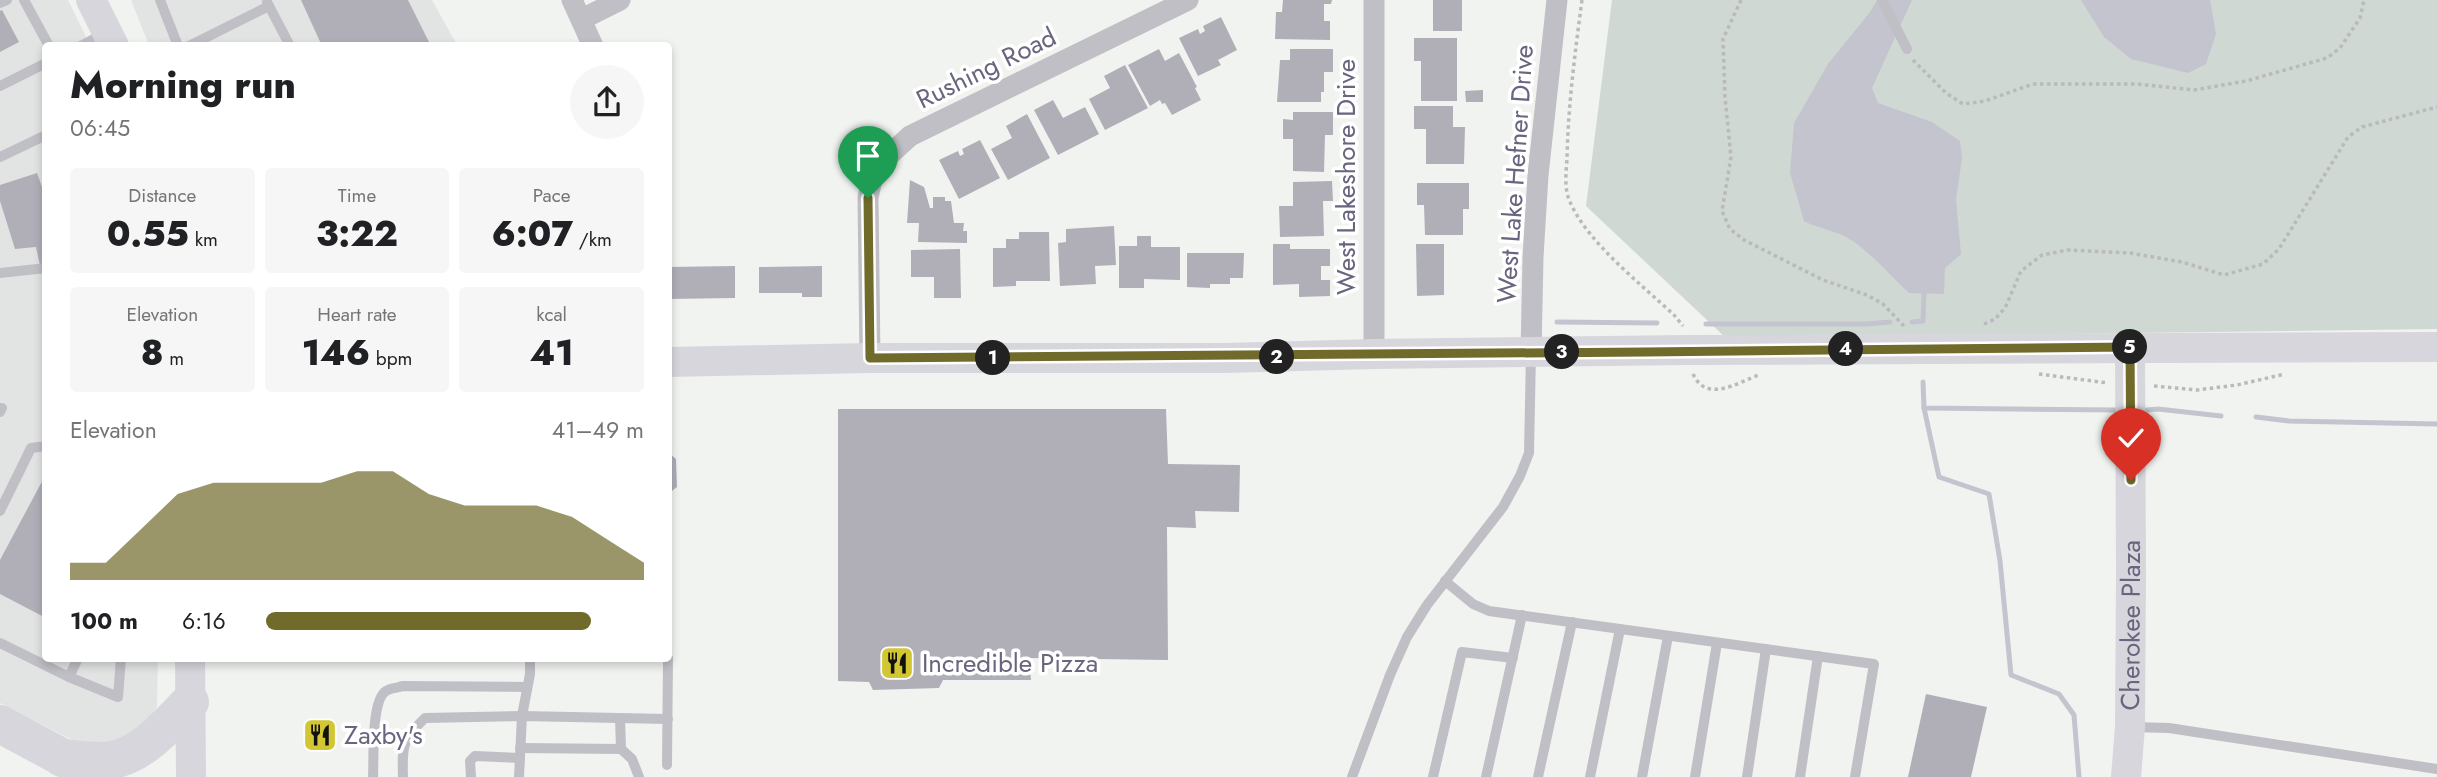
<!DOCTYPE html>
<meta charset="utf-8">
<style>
body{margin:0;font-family:Jost,sans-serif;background:#f6f6f6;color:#202124;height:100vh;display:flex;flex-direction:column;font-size:26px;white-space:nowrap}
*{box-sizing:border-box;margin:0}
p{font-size:23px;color:#757577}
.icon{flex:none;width:38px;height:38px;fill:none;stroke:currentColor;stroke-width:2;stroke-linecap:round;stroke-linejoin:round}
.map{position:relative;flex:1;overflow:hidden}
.drawer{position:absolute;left:42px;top:42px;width:630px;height:620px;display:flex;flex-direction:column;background:#fff;border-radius:7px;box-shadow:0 4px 10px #0003}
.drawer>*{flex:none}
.pin{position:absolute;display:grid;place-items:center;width:60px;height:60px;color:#fff;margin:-72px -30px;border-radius:50% 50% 50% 0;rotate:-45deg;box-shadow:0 0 7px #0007}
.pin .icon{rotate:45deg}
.km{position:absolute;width:35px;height:35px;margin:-18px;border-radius:50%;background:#222;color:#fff;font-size:19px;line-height:35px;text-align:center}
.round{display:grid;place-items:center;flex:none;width:74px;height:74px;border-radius:37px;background:#f6f6f6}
.overview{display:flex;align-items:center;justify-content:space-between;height:119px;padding:0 28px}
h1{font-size:38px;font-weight:800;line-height:52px}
.figures{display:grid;grid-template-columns:repeat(3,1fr);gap:10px;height:119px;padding:7px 28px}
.figures div{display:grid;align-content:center;border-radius:7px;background:#f6f6f6;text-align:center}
.figures b{font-size:35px;font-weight:800}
.figures small{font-size:19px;font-weight:400}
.figures p{font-size:19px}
.chart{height:196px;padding:14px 28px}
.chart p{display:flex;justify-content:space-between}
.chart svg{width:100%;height:126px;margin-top:7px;fill:#706b2a;opacity:.7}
ul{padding:0 28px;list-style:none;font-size:23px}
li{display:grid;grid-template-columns:112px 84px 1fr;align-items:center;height:52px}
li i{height:18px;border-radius:9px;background:#706b2a}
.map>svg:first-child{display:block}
</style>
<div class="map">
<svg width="2437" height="777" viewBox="0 0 2437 777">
<rect width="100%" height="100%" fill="#f1f3f0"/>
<g fill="#e2e4e3">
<path d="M0,0H68L90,45L46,46V658H158L157,706L147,725L135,740L84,746L0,703Z"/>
<path d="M131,0H432L457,45H149Z"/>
</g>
<path fill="#cfd8d2" d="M1612,0H2437V329L1726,338L1586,206Z"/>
<g fill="#c4c4cf">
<path d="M1877,0H1912L1872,88L1878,103L1932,122L1960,141L1962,158L1956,200L1961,254L1945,268L1944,294L1909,293C1889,274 1869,250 1846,237C1833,230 1817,228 1804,221L1790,173L1794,123L1828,64L1870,12Z"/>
<path d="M2081,0H2210L2216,34L2206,64L2188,73L2131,59L2104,37Z"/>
</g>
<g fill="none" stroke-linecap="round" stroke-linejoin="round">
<g stroke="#c4c4cf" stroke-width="5">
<path d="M1557,322L1657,323"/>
<path d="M1912,322L1923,321L1924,293"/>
<path d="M1706,324H1866L1890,322"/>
<path d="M1923,382L1924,408L2115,410"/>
<path d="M1924,408L1939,477L1989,494L2000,561L2011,675L2059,694L2074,715L2079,777"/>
<path d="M2147,410L2158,409L2221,416"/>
<path d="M2256,417L2289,421L2437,424"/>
</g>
</g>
<g fill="#b0afb8">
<path d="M301,0H408L431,46H322Z"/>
<path d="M1283,0H1332L1331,4H1324V21H1330V40L1275,39L1276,12H1282Z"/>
<rect x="1433" y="0" width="29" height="31"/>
<path d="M2,10L19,42L0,52V11Z"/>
<path d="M1221,17L1237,50L1218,60L1221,65L1198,76L1179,38L1198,29L1200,34L1205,31L1203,26Z"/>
<path d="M1414,38H1457V101H1421V61H1414Z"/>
<path d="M1159,49L1165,61L1179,53L1197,87L1195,88L1201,100L1172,115L1165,103L1162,104L1160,100L1150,106L1128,65Z"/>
<path d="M1290,49H1333V72H1324V92H1321V102H1277L1280,60H1290Z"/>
<path d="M1125,65L1148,108L1105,130L1089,99L1110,88L1104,76Z"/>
<path d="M1483,90V102H1466L1465,91Z"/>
<path d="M1053,100L1063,118L1085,107L1099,134L1058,155L1034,110Z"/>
<path d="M1414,106H1453V127H1465L1464,164H1426V129H1414Z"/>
<path d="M1293,112H1333V135H1325L1324,172L1293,171V139H1283V119L1293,120Z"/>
<path d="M1027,114L1050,158L1008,180L991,149L1012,138L1006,126Z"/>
<path d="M980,140L1000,178L959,199L939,160L958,151L960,156L964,154L962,149Z"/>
<path d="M37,173L46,198L44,284L36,247L15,249L0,201V185Z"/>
<path d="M910,180L924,187L930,208H933V197H945V201H951L954,223H964L963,231H967V243L918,242L919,223H907Z"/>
<path d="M1332,181L1333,201H1323L1324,236L1280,237L1279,206H1293V182Z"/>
<path d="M1417,183H1469V209H1463V235H1425L1424,205H1417Z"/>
<path d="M1114,226L1116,265L1095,266L1096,284L1060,286L1058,243L1066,242V229Z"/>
<path d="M1019,232H1049L1050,281H1016V286L993,287V248H1006V239H1019Z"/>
<path d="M1137,236H1151V247H1180V280L1144,279V288H1119V246H1137Z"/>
<path d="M1273,244H1290V249H1330V266H1321V280H1330V296L1299,297V284L1273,285Z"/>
<path d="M1416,244H1444V295L1417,296Z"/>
<path d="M960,249L961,298H934V277H911V250Z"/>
<path d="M1187,253H1244L1243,278H1230V284H1210V288L1187,287Z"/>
<path d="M735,266V298L668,299V267Z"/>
<path d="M822,266V297H802V293H759V267Z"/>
<path d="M838,409H1166L1168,464L1240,465L1239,512L1195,511L1196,528L1167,527L1168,660L1029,658L1031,680H943L939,688L873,690L869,682L838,681Z"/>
<path d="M668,452L676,459L677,487L668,494Z"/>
<path d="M46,474V618L0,594V560Z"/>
<path d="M1926,694L1987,707L1971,777H1908Z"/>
</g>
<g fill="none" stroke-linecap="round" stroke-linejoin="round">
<g stroke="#bab9bd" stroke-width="3.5" stroke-dasharray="3.5 3.5" stroke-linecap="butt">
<path d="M1582,0C1575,53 1568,106 1567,159C1566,173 1564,189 1570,202C1588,243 1641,284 1674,315L1683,326"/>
<path d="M1741,0L1723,39L1725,97L1731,157L1722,211L1730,229L1744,240L1823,280L1867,295L1883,304L1904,326"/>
<path d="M1913,60L1946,93L1963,104L1985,101L2033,84H2137L2194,90L2246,81L2327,58L2340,48L2360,18L2364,0"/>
<path d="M1984,324L1995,319L2005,308L2021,271L2042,255L2068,250L2130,253L2182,262L2224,275L2263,264L2279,249L2348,137L2362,127L2437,107"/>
<path d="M1693,374C1707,404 1738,382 1759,375"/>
<path d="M2039,374L2108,383"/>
<path d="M2154,386L2197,390L2237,385L2285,374"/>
</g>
<g stroke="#c0bfc5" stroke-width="10">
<path d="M24,0L49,46"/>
<path d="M160,0L178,46"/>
<path d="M1882,0L1907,49"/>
<path d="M267,2L290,46"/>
<path d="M0,3L7,0"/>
<path d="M81,46L105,33"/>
<path d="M189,46L269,6"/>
<path d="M0,86L46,63"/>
<path d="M0,157L46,135"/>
<path d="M0,273L46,268"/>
<path d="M0,408H2L0,412"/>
<path d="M0,511L31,448L46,446"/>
<path d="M1445,581L1473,604L1489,611L1874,664L1855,777"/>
<path d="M0,643L69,677L118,697L121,658"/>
<path d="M69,677L78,658"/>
<path d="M620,718L621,749"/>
<path d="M2133,727L2169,728L2437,769"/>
<path d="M520,748L621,749L632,759L639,777"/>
<path d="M667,765L668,658"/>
<path d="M373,777C374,759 371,700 386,691C390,688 398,688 402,686L527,687"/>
<path d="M403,777C402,746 402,740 425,718L522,716L668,719"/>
<path d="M471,777L470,761L475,756L520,758"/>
<path d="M519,777L522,716L530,674V658"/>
<path d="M1352,777L1390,675L1407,637L1427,605L1503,507L1520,476L1529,453L1531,352"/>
<path d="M1433,777L1462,652L1513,658"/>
<path d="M1486,777L1522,615"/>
<path d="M1538,777L1572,622"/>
<path d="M1590,777L1620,629"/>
<path d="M1642,777L1668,636"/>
<path d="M1695,777L1717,643"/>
<path d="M1747,777L1766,649"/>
<path d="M1800,777L1818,656"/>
</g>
<g stroke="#c0bfc5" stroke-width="21">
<path d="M572,0L593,46"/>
<path d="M1374,0V354"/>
<path d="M582,19L620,0"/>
<path d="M1531,352L1533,257L1538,175L1557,0"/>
<path d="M870,358L868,198L874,169L910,136L1188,0"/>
</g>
<g stroke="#d7d6dd" stroke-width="30">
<path d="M91,0L114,46"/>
<path d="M668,362L870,358H1224L1374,354L1687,350L2437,347"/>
<path d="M190,658L191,777"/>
<path id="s1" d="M2126,777L2130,727L2131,575L2130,347"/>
</g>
<g stroke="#d7d6dd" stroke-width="38">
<path d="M0,724L84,769"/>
<path d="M62,758C78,759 96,763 112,760C143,755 169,723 190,702"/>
</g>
</g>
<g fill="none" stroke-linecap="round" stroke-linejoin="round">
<g stroke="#fff" stroke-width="14">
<path id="route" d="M868,198L870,358C1290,358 1710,350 2130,347L2131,480"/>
</g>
<use href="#route" stroke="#706b2a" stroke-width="9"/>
</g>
<defs>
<g id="restaurant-square" transform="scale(1.75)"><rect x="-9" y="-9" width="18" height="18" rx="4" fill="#d2c632" stroke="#fff"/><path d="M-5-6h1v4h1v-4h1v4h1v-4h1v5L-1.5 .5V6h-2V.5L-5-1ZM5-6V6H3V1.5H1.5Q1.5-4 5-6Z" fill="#111"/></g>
</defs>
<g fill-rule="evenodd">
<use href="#restaurant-square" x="897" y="663"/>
<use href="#restaurant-square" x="320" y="735"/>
</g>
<g text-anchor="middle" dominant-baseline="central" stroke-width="7" stroke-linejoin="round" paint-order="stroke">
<g font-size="26" fill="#69657e" stroke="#fff">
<text transform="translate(986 68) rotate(-26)">Rushing Road</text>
<text transform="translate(1515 174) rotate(-86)">West Lake Hefner Drive</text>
<text transform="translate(1346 177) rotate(-90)">West Lakeshore Drive</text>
<text stroke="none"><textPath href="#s1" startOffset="152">Cherokee Plaza</textPath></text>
</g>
<g font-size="26" fill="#69657e" stroke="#fff" text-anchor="start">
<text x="922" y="663">Incredible Pizza</text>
<text x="344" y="735">Zaxby's</text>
</g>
</g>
</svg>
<div class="pin" style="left:868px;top:198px;background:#1e9e55"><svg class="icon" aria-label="arrive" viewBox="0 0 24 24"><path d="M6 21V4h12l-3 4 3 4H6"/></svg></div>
<div class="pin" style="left:2131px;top:480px;background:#d93025"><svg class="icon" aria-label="check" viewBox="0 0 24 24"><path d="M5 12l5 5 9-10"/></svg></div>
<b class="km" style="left:993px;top:358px">1</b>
<b class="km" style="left:1277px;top:357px">2</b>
<b class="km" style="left:1562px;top:352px">3</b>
<b class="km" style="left:1846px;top:349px">4</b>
<b class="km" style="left:2130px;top:347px">5</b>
<section class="drawer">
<div class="overview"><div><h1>Morning run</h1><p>06:45</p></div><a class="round"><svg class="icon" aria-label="share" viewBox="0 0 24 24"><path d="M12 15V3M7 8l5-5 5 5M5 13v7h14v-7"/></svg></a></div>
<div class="figures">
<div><p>Distance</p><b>0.55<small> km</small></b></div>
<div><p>Time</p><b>3:22</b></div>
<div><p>Pace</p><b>6:07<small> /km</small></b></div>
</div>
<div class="figures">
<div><p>Elevation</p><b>8<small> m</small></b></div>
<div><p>Heart rate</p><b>146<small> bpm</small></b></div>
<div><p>kcal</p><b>41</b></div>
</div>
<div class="chart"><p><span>Elevation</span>41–49 m</p>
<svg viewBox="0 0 160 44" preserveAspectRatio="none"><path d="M0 44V38L10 38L20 26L30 14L40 10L50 10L60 10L70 10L80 6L90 6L100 14L110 18L120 18L130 18L140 22L150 30L160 38V44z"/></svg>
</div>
<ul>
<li><b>100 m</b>6:16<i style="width:86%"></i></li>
</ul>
</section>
</div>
